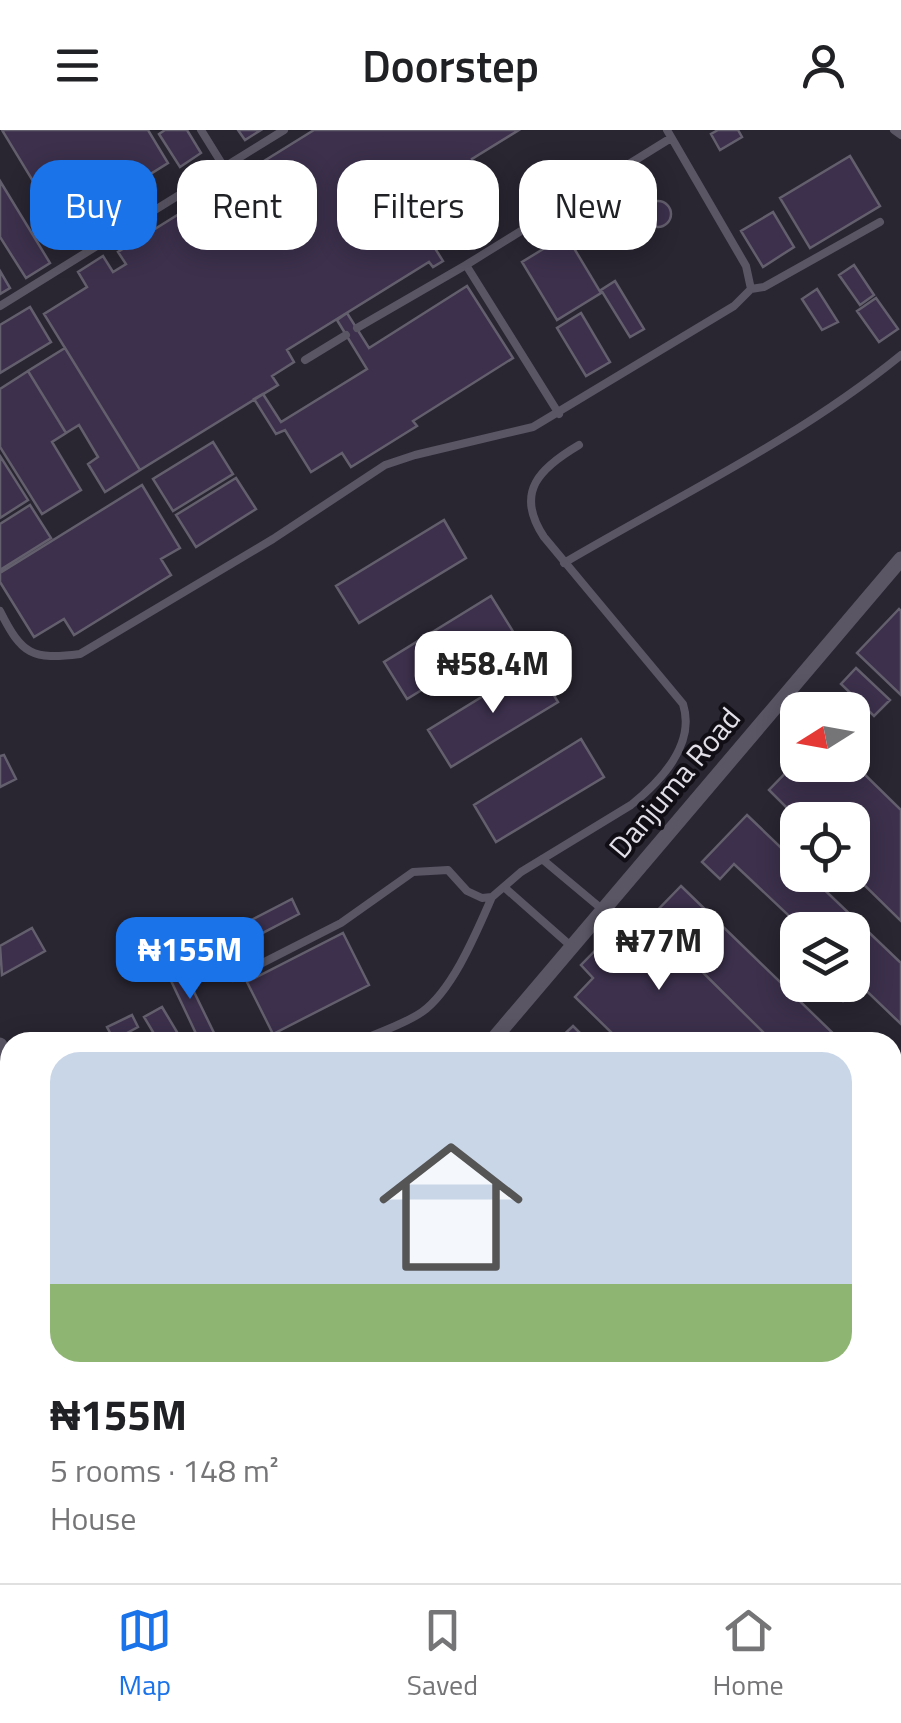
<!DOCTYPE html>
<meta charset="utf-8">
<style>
:root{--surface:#fff;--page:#f6f6f6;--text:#202124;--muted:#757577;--line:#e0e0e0;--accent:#1a73e8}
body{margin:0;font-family:"Titillium Web",sans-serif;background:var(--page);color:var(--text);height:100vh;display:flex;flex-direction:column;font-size:38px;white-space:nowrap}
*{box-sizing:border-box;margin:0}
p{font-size:32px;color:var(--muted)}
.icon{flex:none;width:55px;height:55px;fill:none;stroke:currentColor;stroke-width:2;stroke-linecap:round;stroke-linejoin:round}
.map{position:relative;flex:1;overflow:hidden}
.details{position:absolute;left:0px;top:902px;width:902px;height:552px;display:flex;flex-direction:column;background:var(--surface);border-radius:30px 30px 0 0;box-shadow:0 5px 25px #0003}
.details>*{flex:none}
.top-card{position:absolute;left:30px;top:30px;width:842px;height:90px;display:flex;gap:20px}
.needle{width:65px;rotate:259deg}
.fabs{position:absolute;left:780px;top:562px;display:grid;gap:20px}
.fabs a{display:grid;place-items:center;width:90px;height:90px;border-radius:20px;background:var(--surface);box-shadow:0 5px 25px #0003;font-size:50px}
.price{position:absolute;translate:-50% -85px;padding:0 22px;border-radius:20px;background:#fff;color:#222;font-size:32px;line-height:65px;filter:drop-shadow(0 2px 5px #0008)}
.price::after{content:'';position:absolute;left:50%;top:60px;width:30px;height:22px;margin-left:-15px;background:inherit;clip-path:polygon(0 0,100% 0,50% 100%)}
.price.selected{background:var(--accent);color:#fff}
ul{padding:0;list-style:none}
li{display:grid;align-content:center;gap:20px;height:530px;padding:0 50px}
li span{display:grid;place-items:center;height:310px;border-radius:30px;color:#555}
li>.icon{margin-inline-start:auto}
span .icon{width:180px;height:180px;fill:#fffc;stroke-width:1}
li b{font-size:42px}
.pill{padding:0 35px;border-radius:30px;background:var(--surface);box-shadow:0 5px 25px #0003;font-size:35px;line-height:90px}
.pill.selected{background:var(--accent);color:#fff}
header{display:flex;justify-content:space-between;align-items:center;height:130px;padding:0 50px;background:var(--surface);font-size:45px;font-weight:600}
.dock{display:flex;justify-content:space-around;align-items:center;height:140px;border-top:2px solid var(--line);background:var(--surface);font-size:28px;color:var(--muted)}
.dock a{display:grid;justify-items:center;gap:5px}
.dock .selected{color:var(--accent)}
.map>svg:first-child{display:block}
.building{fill:#3c304c;stroke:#645f6d;stroke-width:2.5}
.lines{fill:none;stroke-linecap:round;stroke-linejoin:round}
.service{stroke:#5b5664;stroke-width:8}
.minor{stroke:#5b5664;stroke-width:15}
.labels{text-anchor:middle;stroke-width:8;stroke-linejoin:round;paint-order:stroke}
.street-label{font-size:30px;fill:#e2dfe8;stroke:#110f15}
</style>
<header><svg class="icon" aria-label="menu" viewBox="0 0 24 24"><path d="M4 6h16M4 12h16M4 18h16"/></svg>Doorstep<svg class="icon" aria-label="person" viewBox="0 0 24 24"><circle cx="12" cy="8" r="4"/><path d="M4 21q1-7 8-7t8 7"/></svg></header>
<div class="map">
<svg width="901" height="1453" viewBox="0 0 901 1453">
<rect width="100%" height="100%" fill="#292531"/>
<path class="building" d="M 2,0 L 148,0 L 168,33 L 62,99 Z
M 165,0 L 187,0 L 201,23 L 180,37 L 159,4 Z
M 238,0 L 261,0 L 245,10 Z
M 314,0 L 519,0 L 472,29 L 484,49 L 417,90 L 443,131 L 433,137 L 429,132 L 287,220 L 294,232 L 272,246 L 278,255 L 140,340 L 44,184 L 87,157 L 78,142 L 103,126 L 113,142 L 126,134 L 118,122 Z
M 718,0 L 738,0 L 742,7 L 720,20 L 711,4 Z
M 850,26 L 880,76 L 810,118 L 780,68 Z
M 0,51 L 50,133 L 26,148 L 0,107 Z
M645 84a13 13 0 1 1 26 0a13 13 0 1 1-26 0Z
M 773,82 L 794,117 L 763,137 L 741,101 Z
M 566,105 L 601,163 L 557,190 L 522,132 Z
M 854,135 L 874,165 L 860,175 L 839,145 Z
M 0,141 L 10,158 L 0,164 Z
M 615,151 L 644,199 L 630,207 L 601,160 Z
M 467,156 L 513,228 L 413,291 L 417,296 L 351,337 L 342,323 L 311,342 L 285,300 L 276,304 L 254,269 L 263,264 L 281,292 L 367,239 L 337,190 L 347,183 L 369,218 Z
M 817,159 L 838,192 L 822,200 L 802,169 Z
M 876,168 L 898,199 L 879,212 L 857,181 Z
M 30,177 L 51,212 L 0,243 L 0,195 Z
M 581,183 L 610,232 L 586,246 L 557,198 Z
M 65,218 L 140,340 L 105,362 L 88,334 L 98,327 L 79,295 L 66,303 L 28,241 Z
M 28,241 L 66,303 L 52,312 L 81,360 L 42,384 L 0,317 L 0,259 Z
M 213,312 L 233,344 L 173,381 L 153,349 Z
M 0,326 L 28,370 L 0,388 Z
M 236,348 L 256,379 L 196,417 L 176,385 Z
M 142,355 L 180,418 L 161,429 L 171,445 L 74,505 L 64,489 L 34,507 L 0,452 L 0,443 Z
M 30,375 L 51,408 L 0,440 L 0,394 Z
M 444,390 L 466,428 L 359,493 L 336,456 Z
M 491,466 L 514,503 L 407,569 L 384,532 Z
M 899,479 L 901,481 L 901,565 L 857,523 Z
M 535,534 L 558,572 L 451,637 L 428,600 Z
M 856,538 L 890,570 L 874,586 L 841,554 Z
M 581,609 L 604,647 L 496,712 L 474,675 Z
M 4,625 L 16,649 L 0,657 L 0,626 Z
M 798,630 L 798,635 L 852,635 L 852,632 L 901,680 L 901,791 L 852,743 L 852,690 L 799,690 L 769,660 Z
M 747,685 L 798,734 L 798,745 L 809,745 L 901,833 L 901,894 L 852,847 L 852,800 L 804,800 L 734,734 L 720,749 L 702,732 Z
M 681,756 L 842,912 L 773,912 L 649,789 Z
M 292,769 L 299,784 L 209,831 L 201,816 Z
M 630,785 L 641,796 L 649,789 L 773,912 L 607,912 L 614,905 L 575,867 L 593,848 L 581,835 Z
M 32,798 L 45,821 L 2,845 L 0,816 Z
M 343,803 L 369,855 L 273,904 L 247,852 Z
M 179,831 L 215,905 L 200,912 L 165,838 Z
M 852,847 L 860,854 L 843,871 L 827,855 L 852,855 Z
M 162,877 L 183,912 L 159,912 L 144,887 Z
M 132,885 L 138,897 L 114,910 L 107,897 Z
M 573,896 L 589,912 L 556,912 Z
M 892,962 L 901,970 L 901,1011 L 892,1020 Z
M 892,1031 L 901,1039 L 901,1097 L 892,1106 Z
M 10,1155 L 10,1225 L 0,1204 L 0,1160 Z
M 0,1204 L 10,1225 L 10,1338 L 0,1342 Z
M 901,1230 L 901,1259 L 893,1251 L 900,1245 L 893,1238 Z
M 892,1328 L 901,1337 L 901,1389 L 892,1397 Z"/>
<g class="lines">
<path class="service" d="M 201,0 L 224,37
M 667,0 L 746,136 L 751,159
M 894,0 L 901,5
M 466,135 L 559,284
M 0,176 L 284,0
M 357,198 L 466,135 L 671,8
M 305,230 L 346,205
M 564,433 C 678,366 798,309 901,225
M 0,481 C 22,525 32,530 80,524 L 273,409 L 385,335 L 415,325 L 533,297 L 734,176 L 751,159 L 764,157 L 880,92
M 542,729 L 603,780
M 504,757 L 572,817
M 233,848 L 341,793 L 413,742 L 448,740 L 467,761 L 482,768 L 492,767 L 521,742 L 631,675 C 661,651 696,615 683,574 L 544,407 C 514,362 540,338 579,315
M 356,912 C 377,903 403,895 422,882 C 453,860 477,801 492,767
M 892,1271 L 901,1280
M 314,1445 L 326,1453
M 540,1445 L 545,1453
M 742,1445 L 749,1453
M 821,1445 L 829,1453
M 76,1446 L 84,1453"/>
<path class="minor" d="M 491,912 L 901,429
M 0,915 L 10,935
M 892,1152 L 901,1144
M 0,1438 L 10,1432
M 555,1453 L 565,1445"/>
</g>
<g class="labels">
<g class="street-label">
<text transform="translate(675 653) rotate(-50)" y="10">Danjuma Road</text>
</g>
</g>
</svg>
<div class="fabs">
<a><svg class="needle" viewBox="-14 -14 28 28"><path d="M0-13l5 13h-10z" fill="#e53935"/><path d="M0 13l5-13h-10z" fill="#757577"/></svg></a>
<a><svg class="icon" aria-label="locate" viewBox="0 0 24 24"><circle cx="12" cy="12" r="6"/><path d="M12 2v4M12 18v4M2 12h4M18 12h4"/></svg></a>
<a><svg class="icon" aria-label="layers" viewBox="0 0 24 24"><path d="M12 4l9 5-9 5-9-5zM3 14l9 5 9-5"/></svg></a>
</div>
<b class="price" style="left:493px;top:586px">₦58.4M</b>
<b class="price" style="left:659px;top:863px">₦77M</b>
<b class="price selected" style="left:190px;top:872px">₦155M</b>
<div class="top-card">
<a class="pill selected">Buy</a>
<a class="pill">Rent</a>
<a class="pill">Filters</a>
<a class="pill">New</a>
</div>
<section class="details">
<ul>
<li><span style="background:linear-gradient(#c9d6e8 75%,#8fb573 0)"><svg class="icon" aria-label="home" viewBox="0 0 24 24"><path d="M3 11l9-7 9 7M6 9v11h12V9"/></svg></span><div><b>₦155M</b><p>5 rooms · 148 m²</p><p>House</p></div></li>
</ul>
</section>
</div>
<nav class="dock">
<a class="selected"><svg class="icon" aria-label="map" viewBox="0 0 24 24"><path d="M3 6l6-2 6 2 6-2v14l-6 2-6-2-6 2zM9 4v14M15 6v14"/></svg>Map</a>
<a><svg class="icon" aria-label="saved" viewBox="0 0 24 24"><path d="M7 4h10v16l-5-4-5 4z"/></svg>Saved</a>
<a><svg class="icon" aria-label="home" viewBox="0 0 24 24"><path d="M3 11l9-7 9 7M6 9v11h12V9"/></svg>Home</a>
</nav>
